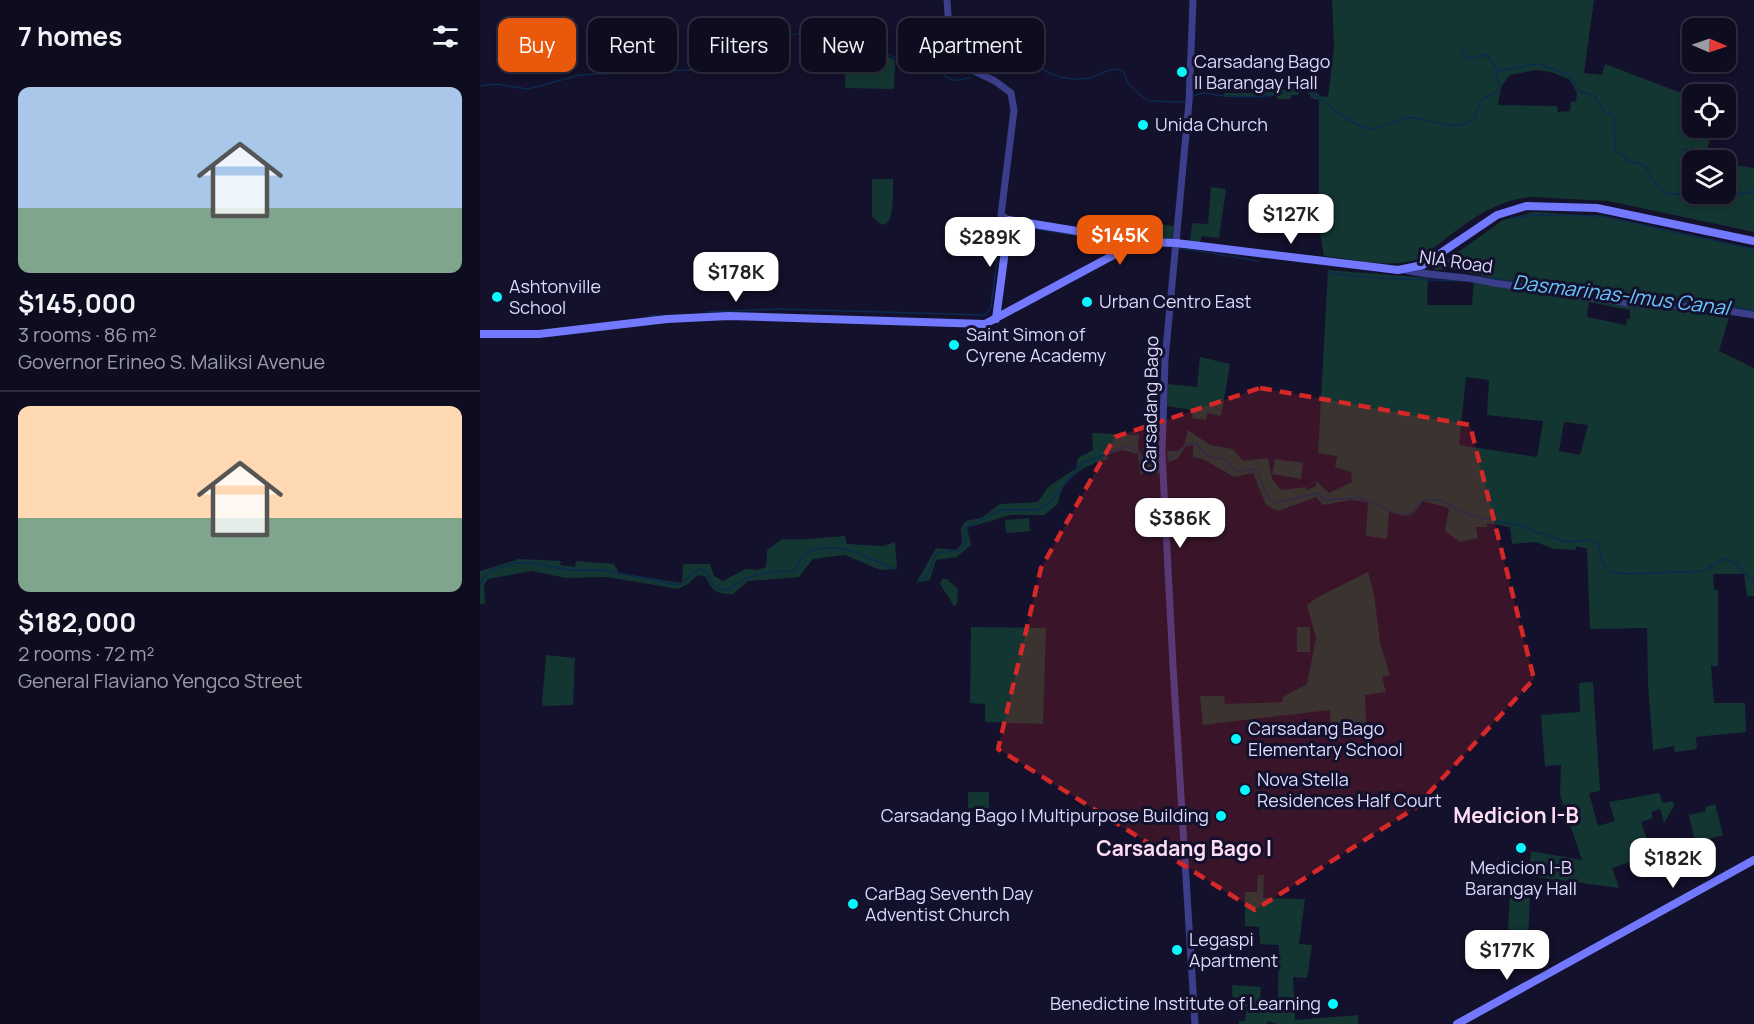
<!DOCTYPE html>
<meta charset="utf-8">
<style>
:root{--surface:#0e0d20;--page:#1c1b2d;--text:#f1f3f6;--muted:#9b9ca5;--line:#2e2d3e;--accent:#ea580c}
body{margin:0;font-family:Manrope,sans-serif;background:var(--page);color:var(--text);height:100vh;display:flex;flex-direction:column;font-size:22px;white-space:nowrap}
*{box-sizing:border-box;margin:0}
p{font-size:20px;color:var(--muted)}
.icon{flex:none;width:33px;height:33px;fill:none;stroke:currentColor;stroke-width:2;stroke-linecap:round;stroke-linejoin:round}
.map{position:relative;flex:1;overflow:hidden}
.details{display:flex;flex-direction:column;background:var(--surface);width:480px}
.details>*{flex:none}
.banner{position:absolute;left:18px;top:18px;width:570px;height:54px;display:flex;gap:12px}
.needle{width:39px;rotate:92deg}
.controls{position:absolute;left:1202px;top:18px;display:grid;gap:12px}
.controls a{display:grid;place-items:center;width:54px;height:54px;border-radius:12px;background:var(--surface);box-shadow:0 3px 9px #0003,0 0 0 2px var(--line);font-size:30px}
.price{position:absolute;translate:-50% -51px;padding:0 14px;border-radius:12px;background:#fff;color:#222;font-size:20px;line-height:39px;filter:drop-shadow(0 2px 3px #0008)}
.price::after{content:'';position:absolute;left:50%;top:36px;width:18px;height:14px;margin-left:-9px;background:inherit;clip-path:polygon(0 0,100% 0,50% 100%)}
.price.on{background:var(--accent);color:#fff}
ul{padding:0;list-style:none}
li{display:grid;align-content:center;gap:12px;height:318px;padding:0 18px}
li+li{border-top:2px solid var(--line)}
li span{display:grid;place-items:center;height:186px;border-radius:12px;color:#555}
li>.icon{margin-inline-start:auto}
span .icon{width:108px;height:108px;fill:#fffc;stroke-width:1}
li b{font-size:26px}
h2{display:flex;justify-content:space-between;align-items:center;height:72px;padding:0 18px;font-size:26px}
.chip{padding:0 21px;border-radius:12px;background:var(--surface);box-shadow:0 3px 9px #0003,0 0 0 2px var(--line);font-size:21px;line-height:54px}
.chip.on{background:var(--accent);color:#fff}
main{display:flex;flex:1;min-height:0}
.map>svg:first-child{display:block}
.green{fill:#133632;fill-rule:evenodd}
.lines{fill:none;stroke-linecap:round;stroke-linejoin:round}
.stream{stroke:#0c2a4f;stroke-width:1.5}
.tertiary{stroke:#3b3e8b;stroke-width:7}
.secondary{stroke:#7279ff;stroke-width:8}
.marked{fill:#d62828;fill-opacity:0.2;stroke:#d62828;stroke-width:4.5;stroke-dasharray:12 8;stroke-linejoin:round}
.poi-dot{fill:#07f9ff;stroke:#13112b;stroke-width:2}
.labels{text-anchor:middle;stroke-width:6;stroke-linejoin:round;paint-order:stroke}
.poi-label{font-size:18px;fill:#dcdbff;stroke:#13112b;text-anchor:start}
.street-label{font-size:18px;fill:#dcdbff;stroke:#13112b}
.water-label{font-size:20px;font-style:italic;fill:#69c5ff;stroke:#13112b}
.quarter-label{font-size:21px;font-weight:bold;fill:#ffddf5;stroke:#13112b}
</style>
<main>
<section class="details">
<h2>7 homes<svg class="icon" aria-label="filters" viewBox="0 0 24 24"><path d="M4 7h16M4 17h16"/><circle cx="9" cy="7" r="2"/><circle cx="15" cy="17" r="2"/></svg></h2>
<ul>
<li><span style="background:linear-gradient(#a9c7e8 65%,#7fa58c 0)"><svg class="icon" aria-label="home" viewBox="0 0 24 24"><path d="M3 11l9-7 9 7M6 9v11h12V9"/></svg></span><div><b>$145,000</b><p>3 rooms · 86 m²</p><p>Governor Erineo S. Maliksi Avenue</p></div></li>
<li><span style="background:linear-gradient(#ffd9b3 60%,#7fa58c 0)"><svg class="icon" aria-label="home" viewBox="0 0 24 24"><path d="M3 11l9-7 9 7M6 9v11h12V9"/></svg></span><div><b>$182,000</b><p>2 rooms · 72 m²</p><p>General Flaviano Yengco Street</p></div></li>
</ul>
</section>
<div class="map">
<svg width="1274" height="1024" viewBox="0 0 1274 1024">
<rect width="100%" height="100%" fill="#13112b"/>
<path class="green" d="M 852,0 L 1114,0 L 1104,73 L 1122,75 L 1125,64 L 1212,97 L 1212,128 L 1221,128 L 1219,136 L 1230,138 L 1226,153 L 1205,149 L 1201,169 L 1212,171 L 1212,194 L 1245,194 L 1245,164 L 1274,168 L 1274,232 L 1128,201 L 1053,197 C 1010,199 974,233 941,258 C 911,270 875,259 844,256 L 839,227 L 839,100 L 831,98 L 830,94 L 821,88 L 818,95 L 811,95 L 811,99 L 797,99 L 797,95 L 747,97 L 744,97 L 744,93 C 764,93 784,94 803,90 C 812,89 818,83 826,83 L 840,96 L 848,97 L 854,48 ZM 1056,70 L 1071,72 L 1089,79 L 1097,93 L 1096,101 L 1091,102 L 1090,111 L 1078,112 L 1077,106 L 1018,105 L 1021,87 L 1030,75 Z
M 366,52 L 401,53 L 415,60 L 414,89 L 365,88 Z
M 392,179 L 413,179 C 413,189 416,246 392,216 Z
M 731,187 L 746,189 L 739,238 L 722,236 L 720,243 L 710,242 L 712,223 L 728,224 Z
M 1054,212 L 1122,216 L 1274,249 L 1274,313 L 1101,293 L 1019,280 L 972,269 L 953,270 L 1023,220 Z
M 670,223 L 694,226 L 692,240 L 668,237 Z
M 848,270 L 948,278 L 947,305 L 992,305 L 994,279 L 1154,307 L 1250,314 L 1239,351 L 1274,368 L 1274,596 L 1267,596 L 1264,574 L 1233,574 L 1234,590 L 1238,590 L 1238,666 L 1231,666 L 1234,703 L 1265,703 L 1266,732 L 1216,737 L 1217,749 L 1195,752 L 1194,746 L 1173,750 L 1168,684 L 1167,628 L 1110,629 L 1107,549 L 1097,546 L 1095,550 L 1074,549 L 1056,542 L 1032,544 L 1030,527 L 1007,523 L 1007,527 L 996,527 L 998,538 L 980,542 L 965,531 L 969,508 L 943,501 L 928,516 L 909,512 L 907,539 L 886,536 L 888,502 L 871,500 L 843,505 L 836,497 L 798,511 L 786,505 L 773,473 L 754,477 L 723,459 L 713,457 L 713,445 L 706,446 L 697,459 L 688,462 L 687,451 L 696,451 L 704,446 L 708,430 L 730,445 L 753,449 L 763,461 L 788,458 L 792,479 L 801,490 L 826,487 L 827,490 L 836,486 L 836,481 L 849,493 L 872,482 L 871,472 L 855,467 L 857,456 L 838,453 ZM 1109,302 L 1150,310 L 1150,319 L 1147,319 L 1146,325 L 1107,317 ZM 986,377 L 1009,380 L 1007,415 L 1063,421 L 1057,457 L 979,445 ZM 1084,422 L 1108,425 L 1100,455 L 1079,451 Z
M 720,357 L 750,364 L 741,416 L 727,413 L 726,420 L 712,418 L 713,410 L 687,406 L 688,384 L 717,387 Z
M 612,433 L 659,435 L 658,449 L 665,460 L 680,460 L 681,473 L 660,474 L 658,454 L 642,450 L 627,455 L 628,459 C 606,464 580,479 578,504 L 564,515 L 530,515 L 487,528 L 491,545 L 477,557 L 456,560 L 450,580 L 436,583 L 456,548 L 475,550 L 482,544 L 481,528 L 486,521 L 501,518 L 520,504 L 558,502 L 568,487 L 596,468 L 598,458 L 613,450 Z
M 795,459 L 823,463 L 821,479 L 792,474 Z
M 549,518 L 550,531 L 526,533 L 525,520 Z
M 365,536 L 367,544 L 403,546 L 415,542 L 417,569 L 400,570 L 365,555 L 333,559 L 319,577 L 268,581 L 253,594 C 237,594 232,592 226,577 L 218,575 L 208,584 L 198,589 L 127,577 L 86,578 L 52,571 L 8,579 L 4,585 L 5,604 L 0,604 L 0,571 L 39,559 L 81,561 L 80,565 L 95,567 L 96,561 L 134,564 L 139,573 L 202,583 L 203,564 L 230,564 L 234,576 L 243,581 L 265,569 L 277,570 L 286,567 L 287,550 L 302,539 C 324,541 343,537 365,536 Z
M 888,572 L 894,594 L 900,643 L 910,675 L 902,677 L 906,692 L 885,695 L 886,724 L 860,723 L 860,740 L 851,739 L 850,710 L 723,725 L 720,696 L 744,696 L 745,704 L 803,702 L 803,697 L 827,684 L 836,638 L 827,605 L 838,597 Z
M 462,579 L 467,579 L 478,589 L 477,604 L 474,606 L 460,584 Z
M 491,627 L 566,628 L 563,724 L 505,722 L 505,704 L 490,703 Z
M 817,627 L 830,627 L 830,652 L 817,652 Z
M 66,655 L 95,658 L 93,705 L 64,706 L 62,704 Z
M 1113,682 L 1120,791 L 1109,793 L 1118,826 L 1135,821 L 1129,802 L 1179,793 L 1183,803 L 1193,801 L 1194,806 L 1184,823 L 1180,809 L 1171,812 L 1173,818 L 1161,822 L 1177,867 L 1168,871 L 1162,858 L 1132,868 L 1139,888 L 1049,876 L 1051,851 L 1102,860 L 1080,795 L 1081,765 L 1065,766 L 1061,715 L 1100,712 L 1099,683 Z
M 488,792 L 509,792 L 509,808 L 488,808 Z
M 1235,804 L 1243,835 L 1215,843 L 1209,815 L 1226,811 L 1225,807 Z
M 778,875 L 784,875 L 783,898 L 825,899 L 819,944 L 832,945 L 827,978 L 813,977 L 815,1020 L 878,1015 L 878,1024 L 797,1024 L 787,1021 L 787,1024 L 759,1024 L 759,1021 L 765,1021 L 767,1007 L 753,1006 L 752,985 L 781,987 L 780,998 L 798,1000 L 799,945 L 780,944 L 779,927 L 765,926 L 765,892 L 777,892 Z
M 1030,891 L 1050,895 L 1048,941 L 1027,951 Z"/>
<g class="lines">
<path class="stream" d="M 980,51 L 989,59 L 1007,55 L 1018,70
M 276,54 C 288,39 318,31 336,33 L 345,51 L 397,49 L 416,58
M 422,64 C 431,68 441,66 451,68 C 469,72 464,87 491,77
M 506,74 L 522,56 C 544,48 559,73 580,77 C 590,79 602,80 613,77 C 625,73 629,66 643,71 L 649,85 L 668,101 L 705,102
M 0,86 L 16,84 L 48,89 L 100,75 L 209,70 L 242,73 L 265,67
M 712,97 C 725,90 730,95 744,96 C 767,97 802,99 821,85 C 830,88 832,94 840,99 C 852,107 864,119 878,125 C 901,137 913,115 935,118 C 952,120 980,133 994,119 L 1001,100 L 1018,91 L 1019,85 L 1016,77 L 1018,71 L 1058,64 L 1089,75 L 1099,91 L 1115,96 L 1123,111 L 1134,115 L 1135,149 L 1149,161 L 1164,165 L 1173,180 L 1187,194 L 1244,194
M 1245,193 L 1274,192
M 1031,218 L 1058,215 L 1122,216 L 1274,249
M 536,226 L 639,242
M 699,248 L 730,253
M 733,253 L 746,256
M 750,256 L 778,261
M 848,273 L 895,278 L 981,281
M 1010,278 L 1143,298 L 1245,305 L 1274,311
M 227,312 L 298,309 L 505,315 L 511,307 L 521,227
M 168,316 L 177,315
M 687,461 L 708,443 L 717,444 L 726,455 L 746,460 L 755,471 L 776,469 L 787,495 L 795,503 L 838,493 L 844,500 L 880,498 L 922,515 L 933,513 L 943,500 L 961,500 L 988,515 L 1037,525 L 1086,542 L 1113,540 L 1119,546 L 1123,565 L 1131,572 L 1147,574 L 1224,571 L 1243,559 L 1256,563 L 1274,584
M 438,582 L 447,576 L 456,553 L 480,550 L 485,543 L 484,529 L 520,510 L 557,510 L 569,503 L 602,463 L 647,446 L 658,452 L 666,464 L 679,463
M 0,587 L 3,577 L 13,570 L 33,563 L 52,563 L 91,570 L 122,570 L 199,585 L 218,569 L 225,570 L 235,588 L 248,590 C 266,574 290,570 314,571 L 324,554 C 357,538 384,556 414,569"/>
<path class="tertiary" d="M 467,0 L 471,60 L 515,81 L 531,93 L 534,110 L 521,215 L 529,220
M 713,0 L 709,102 L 685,360 L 682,452 L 693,666 L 715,1024
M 925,270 C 955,277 984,275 1014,283 L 1148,303 L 1228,308 L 1274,315"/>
<path class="secondary" d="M 516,319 L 529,220 L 665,242 L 696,243 L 918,270 L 943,265 L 1017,215 L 1046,206 L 1117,208 L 1274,241
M 0,334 L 59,334 L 187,319 L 249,316 L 505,324 L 643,250 L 664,242
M 977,1024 L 1274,860"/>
</g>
<path class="marked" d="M 780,388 L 990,425 L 1054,679 L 935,808 L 775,910 L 518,749 L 561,568 L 635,437 Z"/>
<g class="poi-dot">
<circle cx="702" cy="72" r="6"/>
<circle cx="663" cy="125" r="6"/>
<circle cx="17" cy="297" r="6"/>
<circle cx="607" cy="302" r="6"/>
<circle cx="474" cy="345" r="6"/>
<circle cx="756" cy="739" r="6"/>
<circle cx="765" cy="790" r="6"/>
<circle cx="741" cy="816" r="6"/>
<circle cx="1041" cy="848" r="6"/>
<circle cx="373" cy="904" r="6"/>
<circle cx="697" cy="950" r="6"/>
<circle cx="853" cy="1004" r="6"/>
</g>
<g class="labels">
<g class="poi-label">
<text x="714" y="68">Carsadang Bago<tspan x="714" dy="21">II Barangay Hall</tspan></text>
<text x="675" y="131">Unida Church</text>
<text x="29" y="293">Ashtonville<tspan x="29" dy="21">School</tspan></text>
<text x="619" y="308">Urban Centro East</text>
<text x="486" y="341">Saint Simon of<tspan x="486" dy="21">Cyrene Academy</tspan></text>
<text x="768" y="735">Carsadang Bago<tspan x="768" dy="21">Elementary School</tspan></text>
<text x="777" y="786">Nova Stella<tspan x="777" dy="21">Residences Half Court</tspan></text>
<text x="729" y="822" text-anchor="end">Carsadang Bago I Multipurpose Building</text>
<text x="1041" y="874" text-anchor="middle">Medicion I-B<tspan x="1041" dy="21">Barangay Hall</tspan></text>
<text x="385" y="900">CarBag Seventh Day<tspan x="385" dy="21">Adventist Church</tspan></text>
<text x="709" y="946">Legaspi<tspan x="709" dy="21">Apartment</tspan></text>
<text x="841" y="1010" text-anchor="end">Benedictine Institute of Learning</text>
</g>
<g class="street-label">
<text transform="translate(976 262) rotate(8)" y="6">NIA Road</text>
<text transform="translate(671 404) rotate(-89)" y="6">Carsadang Bago</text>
</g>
<g class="water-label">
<text transform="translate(1141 295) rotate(7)" y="7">Dasmarinas-Imus Canal</text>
</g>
<g class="quarter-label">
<text x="1036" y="823">Medicion I-B</text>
<text x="704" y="856">Carsadang Bago I</text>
</g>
</g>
</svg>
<div class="controls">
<a><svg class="needle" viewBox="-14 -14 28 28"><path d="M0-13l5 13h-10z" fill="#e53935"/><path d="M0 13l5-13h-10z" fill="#9b9ca5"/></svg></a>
<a><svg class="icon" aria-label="locate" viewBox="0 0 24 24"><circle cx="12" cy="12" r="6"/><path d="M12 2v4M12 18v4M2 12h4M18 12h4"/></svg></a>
<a><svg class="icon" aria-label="layers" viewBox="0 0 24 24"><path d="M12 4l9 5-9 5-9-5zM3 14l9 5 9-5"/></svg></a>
</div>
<b class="price" style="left:811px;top:245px">$127K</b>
<b class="price on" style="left:640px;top:266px">$145K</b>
<b class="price" style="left:510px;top:268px">$289K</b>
<b class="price" style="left:256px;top:303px">$178K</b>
<b class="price" style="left:700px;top:549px">$386K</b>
<b class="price" style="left:1193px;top:889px">$182K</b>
<b class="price" style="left:1027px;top:981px">$177K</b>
<div class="banner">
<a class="chip on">Buy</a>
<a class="chip">Rent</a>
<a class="chip">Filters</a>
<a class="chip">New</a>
<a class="chip">Apartment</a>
</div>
</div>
</main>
